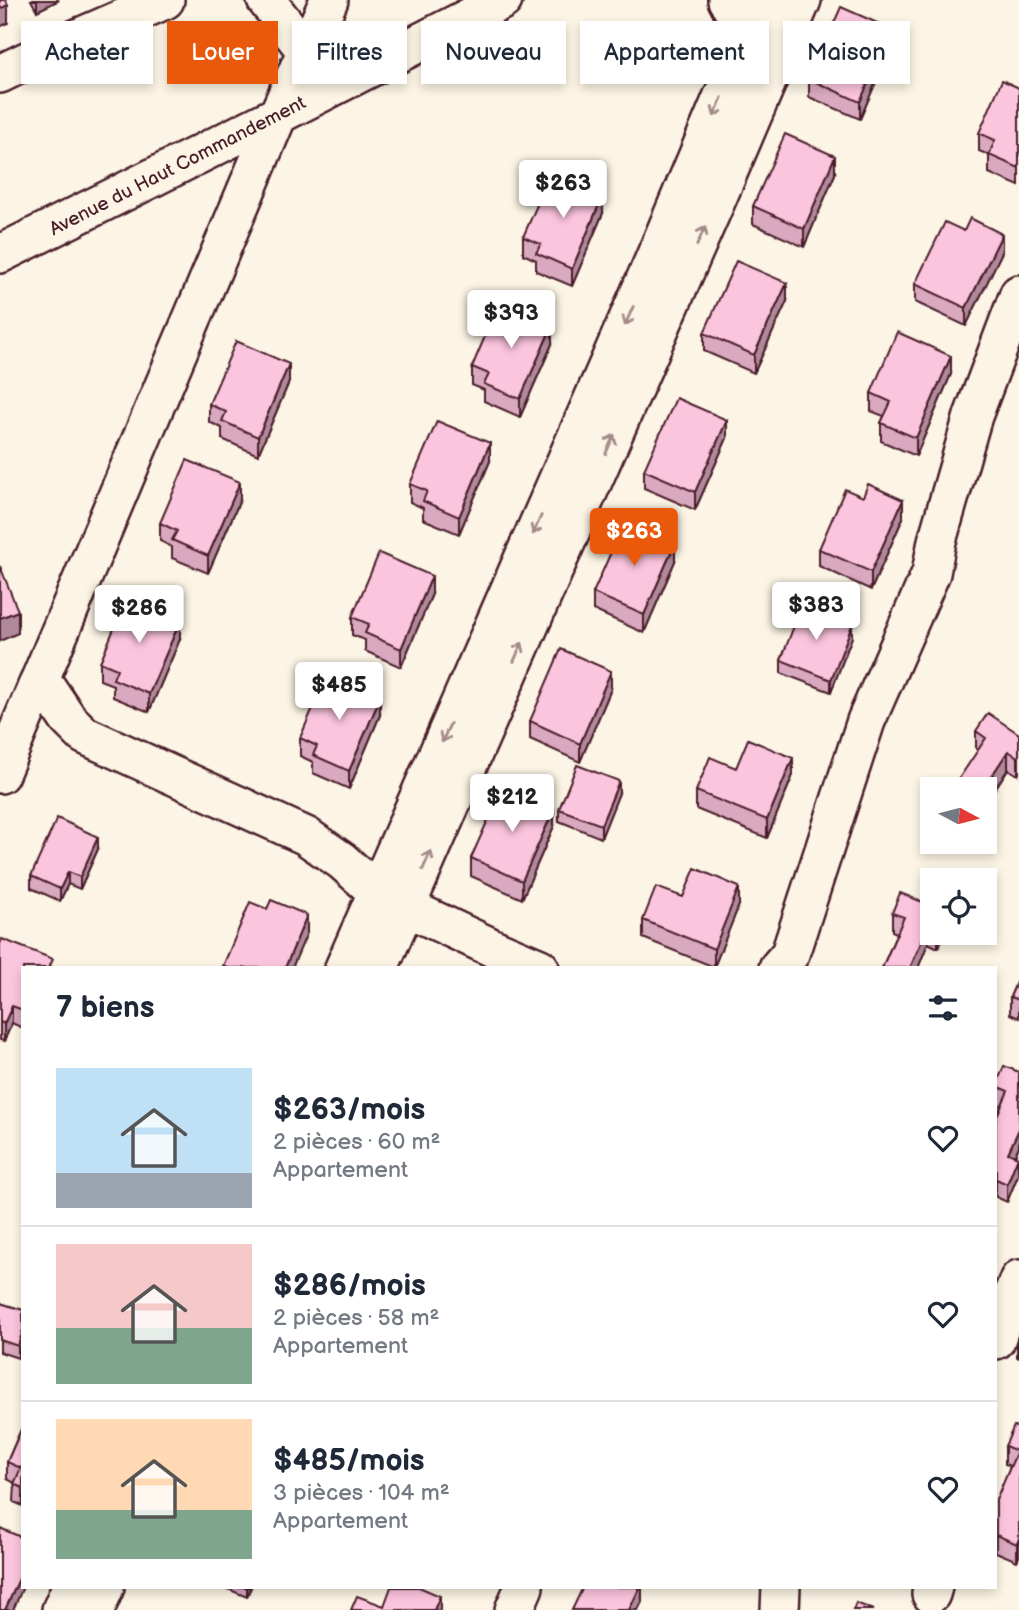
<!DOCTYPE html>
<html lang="fr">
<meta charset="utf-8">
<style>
:root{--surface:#fff;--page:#f6f6f7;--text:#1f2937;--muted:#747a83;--line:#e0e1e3;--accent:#ea580c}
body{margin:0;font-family:"Balsamiq Sans",sans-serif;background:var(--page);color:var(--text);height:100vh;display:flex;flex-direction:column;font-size:26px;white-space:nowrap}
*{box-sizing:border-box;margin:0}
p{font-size:23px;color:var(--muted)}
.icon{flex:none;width:38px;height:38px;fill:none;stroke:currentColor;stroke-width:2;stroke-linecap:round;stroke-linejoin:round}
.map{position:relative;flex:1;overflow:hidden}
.drawer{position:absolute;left:21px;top:966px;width:976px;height:623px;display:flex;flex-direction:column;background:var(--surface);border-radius:0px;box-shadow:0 4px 10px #0003}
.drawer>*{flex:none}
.guide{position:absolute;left:21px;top:21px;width:978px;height:63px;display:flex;gap:14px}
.needle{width:46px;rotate:97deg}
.controls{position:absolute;left:920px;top:777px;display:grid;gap:14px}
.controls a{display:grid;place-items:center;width:77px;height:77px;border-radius:0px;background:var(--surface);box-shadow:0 4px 10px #0003;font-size:35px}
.price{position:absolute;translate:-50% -60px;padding:0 16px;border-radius:7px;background:#fff;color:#222;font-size:23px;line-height:46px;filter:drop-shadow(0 2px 4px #0008)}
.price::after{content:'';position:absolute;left:50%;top:42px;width:21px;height:16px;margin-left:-10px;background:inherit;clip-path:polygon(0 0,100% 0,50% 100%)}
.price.current{background:var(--accent);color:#fff}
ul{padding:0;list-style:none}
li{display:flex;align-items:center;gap:21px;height:175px;padding:0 35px}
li+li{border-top:2px solid var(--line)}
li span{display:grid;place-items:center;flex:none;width:196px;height:140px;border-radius:0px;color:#555}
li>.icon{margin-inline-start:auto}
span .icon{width:84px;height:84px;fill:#fffc;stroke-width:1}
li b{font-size:30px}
h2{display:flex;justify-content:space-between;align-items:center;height:84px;padding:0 35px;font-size:30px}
.chip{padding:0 24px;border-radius:0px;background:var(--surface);box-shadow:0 4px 10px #0003;font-size:24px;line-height:63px}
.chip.current{background:var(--accent);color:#fff}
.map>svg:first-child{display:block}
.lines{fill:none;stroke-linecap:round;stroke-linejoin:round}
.minor-casing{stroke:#4a1f2b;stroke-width:42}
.minor{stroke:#fcf5e5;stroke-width:37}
.wall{fill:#d9a9bf;stroke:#4a1f2b;stroke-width:2}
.shaded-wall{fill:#b08a9b;stroke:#4a1f2b;stroke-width:2}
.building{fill:#fcc5de;stroke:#4a1f2b;stroke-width:2}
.oneway{stroke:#a38a88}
.labels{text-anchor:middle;stroke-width:7;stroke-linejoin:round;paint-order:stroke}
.street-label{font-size:19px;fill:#4a1f2b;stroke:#fcf5e5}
</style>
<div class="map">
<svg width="1019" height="1610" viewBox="0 0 1019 1610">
<rect width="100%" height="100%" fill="#fcf5e5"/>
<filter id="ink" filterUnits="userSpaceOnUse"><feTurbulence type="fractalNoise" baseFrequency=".0143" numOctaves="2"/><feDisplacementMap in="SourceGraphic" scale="14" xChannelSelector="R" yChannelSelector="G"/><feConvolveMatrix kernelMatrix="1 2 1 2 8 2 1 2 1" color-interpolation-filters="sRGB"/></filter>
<g filter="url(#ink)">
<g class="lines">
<defs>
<path id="minor" d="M 266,0 L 307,52
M 727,0 L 735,13 L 741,53
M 0,74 L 43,53 L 165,0
M 0,254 L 278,115 L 503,0
M 41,679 L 68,719 L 84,735 L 306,836 L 342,861 L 377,892 L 406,907 L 493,948 L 540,968
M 0,774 L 278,115 L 329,0
M 344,968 L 653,262 L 741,53 L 765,0
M 379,968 L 717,199 L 802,0
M 778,968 L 790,954 L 866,721 L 931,573 L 937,541 L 973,416 L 1019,294
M 996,1340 L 1007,1307 L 1019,1279
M 931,1594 L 933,1587
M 61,1610 L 71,1587
M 95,1610 L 105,1587
M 514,1610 L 524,1587
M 780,1610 L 781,1587"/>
</defs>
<use href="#minor" class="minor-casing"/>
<use href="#minor" class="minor"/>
</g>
<path class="wall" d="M 31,0 L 59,0 L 37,11 Z
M 891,47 L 860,119 L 809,97 L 809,79 Z
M 1019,88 L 1019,186 L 989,173 L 989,155 L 979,151 L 979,133 Z
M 835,174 L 804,247 L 753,224 L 753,206 Z
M 603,213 L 572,286 L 536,271 L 536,260 L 523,254 L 523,237 Z
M 964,231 L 1002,252 L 966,326 L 915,302 L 915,284 Z
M 787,301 L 754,373 L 704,351 L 704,333 Z
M 552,344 L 520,417 L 484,401 L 484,390 L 472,385 L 472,367 Z
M 951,374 L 916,456 L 881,441 L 881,423 L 884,416 L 871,411 L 871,393 Z
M 289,382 L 258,455 L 222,439 L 222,428 L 209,422 L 209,404 Z
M 727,438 L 695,510 L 644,488 L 644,470 Z
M 490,461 L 459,534 L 423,519 L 423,508 L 410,502 L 410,484 Z
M 863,497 L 903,518 L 871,590 L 819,566 L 819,549 Z
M 240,500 L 208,573 L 172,558 L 172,547 L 160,541 L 160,523 Z
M 675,561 L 644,633 L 593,610 L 593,593 Z
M 432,594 L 401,667 L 365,651 L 365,640 L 352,635 L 352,617 Z
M 852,637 L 831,692 L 781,673 L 781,660 Z
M 180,639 L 149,712 L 113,697 L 113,685 L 100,680 L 100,662 Z
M 611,689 L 580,762 L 530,739 L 530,721 Z
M 380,715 L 349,789 L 313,773 L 313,762 L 300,756 L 300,738 Z
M 976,731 L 1019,734 L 1019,773 L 1018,775 L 1008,769 L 985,804 L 985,789 L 978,750 L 976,749 Z
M 736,768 L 793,775 L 767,838 L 696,809 L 696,791 Z
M 933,792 L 933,823 L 927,819 L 927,801 Z
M 619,793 L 601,838 L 559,821 L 559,809 Z
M 554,826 L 522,899 L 471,876 L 471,858 Z
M 960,842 L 973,842 L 969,848 Z
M 98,849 L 80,889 L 68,884 L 60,901 L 31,888 L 31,876 Z
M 683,897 L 739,905 L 714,967 L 643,938 L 643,920 Z
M 933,906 L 933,933 L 945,933 L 938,948 L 928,943 L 918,968 L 882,968 L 897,933 L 892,931 L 892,913 Z
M 0,944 L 53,968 L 23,968 L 23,1028 L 12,1023 L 4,1041 L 0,1040 Z
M 1019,976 L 1019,1018 L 1010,1014 L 1010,997 Z
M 1019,1072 L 1019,1146 L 1015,1156 L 1018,1175 L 1007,1202 L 996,1197 L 996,1118 L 1001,1106 L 996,1104 L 996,1086 Z
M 0,1303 L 23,1310 L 23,1342 L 18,1358 L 0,1352 Z
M 1019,1334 L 1019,1358 L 1017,1357 L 1017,1339 Z
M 23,1425 L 23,1506 L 14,1502 L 15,1483 L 7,1479 L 7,1462 Z
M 1019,1428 L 1019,1556 L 1017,1561 L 996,1552 L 996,1500 L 1010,1466 L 1005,1464 L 1005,1446 Z
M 223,1587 L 251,1587 L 247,1597 Z"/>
<path class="shaded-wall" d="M 37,0 L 59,0 L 37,11 Z
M 8,5 L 8,23 L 0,27 L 0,9 Z
M 891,29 L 891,47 L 860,119 L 860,102 Z
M 835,156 L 835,174 L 804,247 L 804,229 Z
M 603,195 L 603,213 L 572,286 L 572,269 Z
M 1002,234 L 1002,252 L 966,326 L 966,308 Z
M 787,283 L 787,301 L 754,373 L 754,355 Z
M 552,326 L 552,344 L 520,417 L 520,399 Z
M 951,356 L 951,374 L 916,456 L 916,438 Z
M 289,364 L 289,382 L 258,455 L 258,437 Z
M 727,420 L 727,438 L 695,510 L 695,492 Z
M 490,443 L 490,461 L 459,534 L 459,517 Z
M 240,482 L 240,500 L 208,573 L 208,556 Z
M 903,500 L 903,518 L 871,590 L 871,572 Z
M 675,543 L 675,561 L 644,633 L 644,615 Z
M 432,576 L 432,594 L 401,667 L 401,649 Z
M 18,611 L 18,633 L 0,641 L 0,618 Z
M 180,621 L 180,639 L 149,712 L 149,694 Z
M 852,625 L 852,637 L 831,692 L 831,680 Z
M 611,671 L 611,689 L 580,762 L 580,744 Z
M 380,698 L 380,715 L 349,789 L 349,771 Z
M 1008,751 L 1008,769 L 985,804 L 985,789 L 983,789 Z
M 1019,756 L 1019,773 L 1018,775 L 1018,757 Z
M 793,758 L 793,775 L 767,838 L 767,820 Z
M 619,781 L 619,793 L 601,838 L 601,825 Z
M 554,809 L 554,826 L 522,899 L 522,881 Z
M 98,837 L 98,849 L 80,889 L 80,877 Z
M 68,872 L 68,884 L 60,901 L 60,889 Z
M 739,887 L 739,905 L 714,967 L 714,949 Z
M 307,915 L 307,933 L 292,968 L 285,968 Z
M 928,926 L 928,943 L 918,968 L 910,968 Z
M 938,933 L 945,933 L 938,948 Z
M 12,1006 L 12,1023 L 4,1041 L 4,1024 Z
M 1019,1129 L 1019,1146 L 1008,1171 L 1008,1153 Z
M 1018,1157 L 1018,1175 L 1007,1202 L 1007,1184 Z
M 23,1330 L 23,1342 L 18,1358 L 18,1346 Z
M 1019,1538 L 1019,1556 L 1017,1561 L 1017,1544 Z
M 23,1570 L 23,1587 L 13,1610 L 5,1610 Z
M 247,1587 L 251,1587 L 247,1597 Z
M 640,1587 L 642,1587 L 642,1602 L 638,1610 L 629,1610 Z
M 440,1596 L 440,1610 L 434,1610 Z"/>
<path class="building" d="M 0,0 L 6,0 L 8,5 L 0,9 Z
M 841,7 L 891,29 L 860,102 L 809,79 Z
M 1002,80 L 1019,88 L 1019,168 L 989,155 L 995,140 L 979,133 Z
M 785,134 L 835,156 L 804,229 L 753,206 Z
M 551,173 L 603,195 L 572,269 L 536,253 L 541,244 L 523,237 Z
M 970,218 L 1002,234 L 966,308 L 915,284 L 945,222 L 964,231 Z
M 736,261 L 787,283 L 754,355 L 704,333 Z
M 499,303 L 552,326 L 520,399 L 484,384 L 489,374 L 472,367 Z
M 897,332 L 951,356 L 916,438 L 881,423 L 891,402 L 871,393 Z
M 236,341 L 289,364 L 258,437 L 222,421 L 226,412 L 209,404 Z
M 676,398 L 727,420 L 695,492 L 644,470 Z
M 437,421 L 490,443 L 459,517 L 423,501 L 427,491 L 410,484 Z
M 187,460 L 240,482 L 208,556 L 172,540 L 177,531 L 160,523 Z
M 868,484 L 903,500 L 871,572 L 819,549 L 845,489 L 863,497 Z
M 625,520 L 675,543 L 644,615 L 593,593 Z
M 379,553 L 432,576 L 401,649 L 365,633 L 369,624 L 352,617 Z
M 0,566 L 18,611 L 0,618 Z
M 127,598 L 180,621 L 149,694 L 113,679 L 117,669 L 100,662 Z
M 802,605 L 852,625 L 831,680 L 781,660 Z
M 561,649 L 611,671 L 580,744 L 530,721 Z
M 327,675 L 380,698 L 349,771 L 313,755 L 317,746 L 300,738 Z
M 988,713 L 1019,734 L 1019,756 L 1018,757 L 1008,751 L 983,789 L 952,789 L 986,738 L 976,731 Z
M 748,739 L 793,758 L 767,820 L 696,791 L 710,757 L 736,768 Z
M 577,765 L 619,781 L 601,825 L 559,809 Z
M 940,782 L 951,789 L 935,789 Z
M 503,786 L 554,809 L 522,881 L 471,858 Z
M 933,792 L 933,805 L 927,801 Z
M 57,818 L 98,837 L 80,877 L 68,872 L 60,889 L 31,876 Z
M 695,868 L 739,887 L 714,949 L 643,920 L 656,887 L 683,897 Z
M 900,893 L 933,906 L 933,928 L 928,926 L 910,968 L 882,968 L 904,917 L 892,913 Z
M 271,900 L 307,915 L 285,968 L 228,968 L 223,966 L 250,902 L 267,909 Z
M 2,939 L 53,959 L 49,968 L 23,968 L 23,1010 L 12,1006 L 4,1024 L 0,1022 L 0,944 Z
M 1019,976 L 1019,1000 L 1010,997 Z
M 1004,1066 L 1019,1072 L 1019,1129 L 1008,1153 L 1018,1157 L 1007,1184 L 996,1179 L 996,1118 L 1008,1091 L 996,1086 Z
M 0,1303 L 23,1310 L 23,1330 L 18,1346 L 0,1340 Z
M 23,1425 L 23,1488 L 14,1484 L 21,1468 L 7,1462 Z
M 1014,1426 L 1019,1428 L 1019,1538 L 1017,1544 L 996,1535 L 996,1500 L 1017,1451 L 1005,1446 Z
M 0,1528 L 23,1538 L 23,1570 L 5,1610 L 0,1610 Z
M 391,1587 L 419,1587 L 440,1596 L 434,1610 L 351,1610 L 357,1596 L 384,1606 Z
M 583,1587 L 640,1587 L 629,1610 L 572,1610 Z
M 856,1603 L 874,1610 L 853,1610 Z"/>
<defs><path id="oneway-shaft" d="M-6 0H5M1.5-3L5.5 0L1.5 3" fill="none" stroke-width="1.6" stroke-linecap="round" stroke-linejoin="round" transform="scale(1.75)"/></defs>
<g class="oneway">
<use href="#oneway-shaft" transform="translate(718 107) rotate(113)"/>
<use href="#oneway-shaft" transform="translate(701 236) rotate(-66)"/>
<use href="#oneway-shaft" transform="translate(629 316) rotate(114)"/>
<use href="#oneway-shaft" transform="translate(610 444) rotate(-66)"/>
<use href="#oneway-shaft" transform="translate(537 525) rotate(114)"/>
<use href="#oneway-shaft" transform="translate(518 652) rotate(-66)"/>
<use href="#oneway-shaft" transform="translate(446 733) rotate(114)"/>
<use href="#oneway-shaft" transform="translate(427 860) rotate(-66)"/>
</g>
</g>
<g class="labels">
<g class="street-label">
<text transform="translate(177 165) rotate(-27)" y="7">Avenue du Haut Commandement</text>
</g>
</g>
</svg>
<div class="controls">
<a><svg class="needle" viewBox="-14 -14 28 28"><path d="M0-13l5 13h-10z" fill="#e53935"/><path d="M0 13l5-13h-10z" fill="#747a83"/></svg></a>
<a><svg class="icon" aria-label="locate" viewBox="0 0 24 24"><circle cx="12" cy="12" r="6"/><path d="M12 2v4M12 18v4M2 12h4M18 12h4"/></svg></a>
</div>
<b class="price" style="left:563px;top:220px">$263</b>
<b class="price" style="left:511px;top:350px">$393</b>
<b class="price current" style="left:634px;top:568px">$263</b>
<b class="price" style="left:816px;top:642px">$383</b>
<b class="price" style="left:139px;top:645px">$286</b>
<b class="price" style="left:339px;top:722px">$485</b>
<b class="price" style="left:512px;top:834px">$212</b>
<div class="guide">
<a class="chip">Acheter</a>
<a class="chip current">Louer</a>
<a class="chip">Filtres</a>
<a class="chip">Nouveau</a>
<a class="chip">Appartement</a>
<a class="chip">Maison</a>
</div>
<section class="drawer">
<h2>7 biens<svg class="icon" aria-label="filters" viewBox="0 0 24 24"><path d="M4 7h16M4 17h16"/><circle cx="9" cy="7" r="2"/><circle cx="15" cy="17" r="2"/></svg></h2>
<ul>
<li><span style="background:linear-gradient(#bfe0f5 75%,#9aa5b1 0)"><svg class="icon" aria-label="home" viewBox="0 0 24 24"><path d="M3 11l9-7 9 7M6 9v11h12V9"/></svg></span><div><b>$263/mois</b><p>2 pièces · 60 m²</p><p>Appartement</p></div><svg class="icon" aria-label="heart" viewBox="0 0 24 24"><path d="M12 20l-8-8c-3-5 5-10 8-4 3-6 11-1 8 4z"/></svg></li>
<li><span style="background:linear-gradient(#f6c9c9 60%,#7fa58c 0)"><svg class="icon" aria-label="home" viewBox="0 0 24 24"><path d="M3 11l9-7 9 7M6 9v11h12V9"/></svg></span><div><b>$286/mois</b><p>2 pièces · 58 m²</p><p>Appartement</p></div><svg class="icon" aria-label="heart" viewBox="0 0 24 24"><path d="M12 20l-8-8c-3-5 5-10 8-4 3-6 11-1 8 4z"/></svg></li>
<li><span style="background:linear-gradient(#ffd9b3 65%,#7fa58c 0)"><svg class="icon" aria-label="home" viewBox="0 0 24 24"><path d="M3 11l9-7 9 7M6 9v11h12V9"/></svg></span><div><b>$485/mois</b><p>3 pièces · 104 m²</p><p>Appartement</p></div><svg class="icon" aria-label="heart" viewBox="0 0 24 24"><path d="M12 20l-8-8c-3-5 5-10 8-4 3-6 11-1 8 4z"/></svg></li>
</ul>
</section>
</div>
